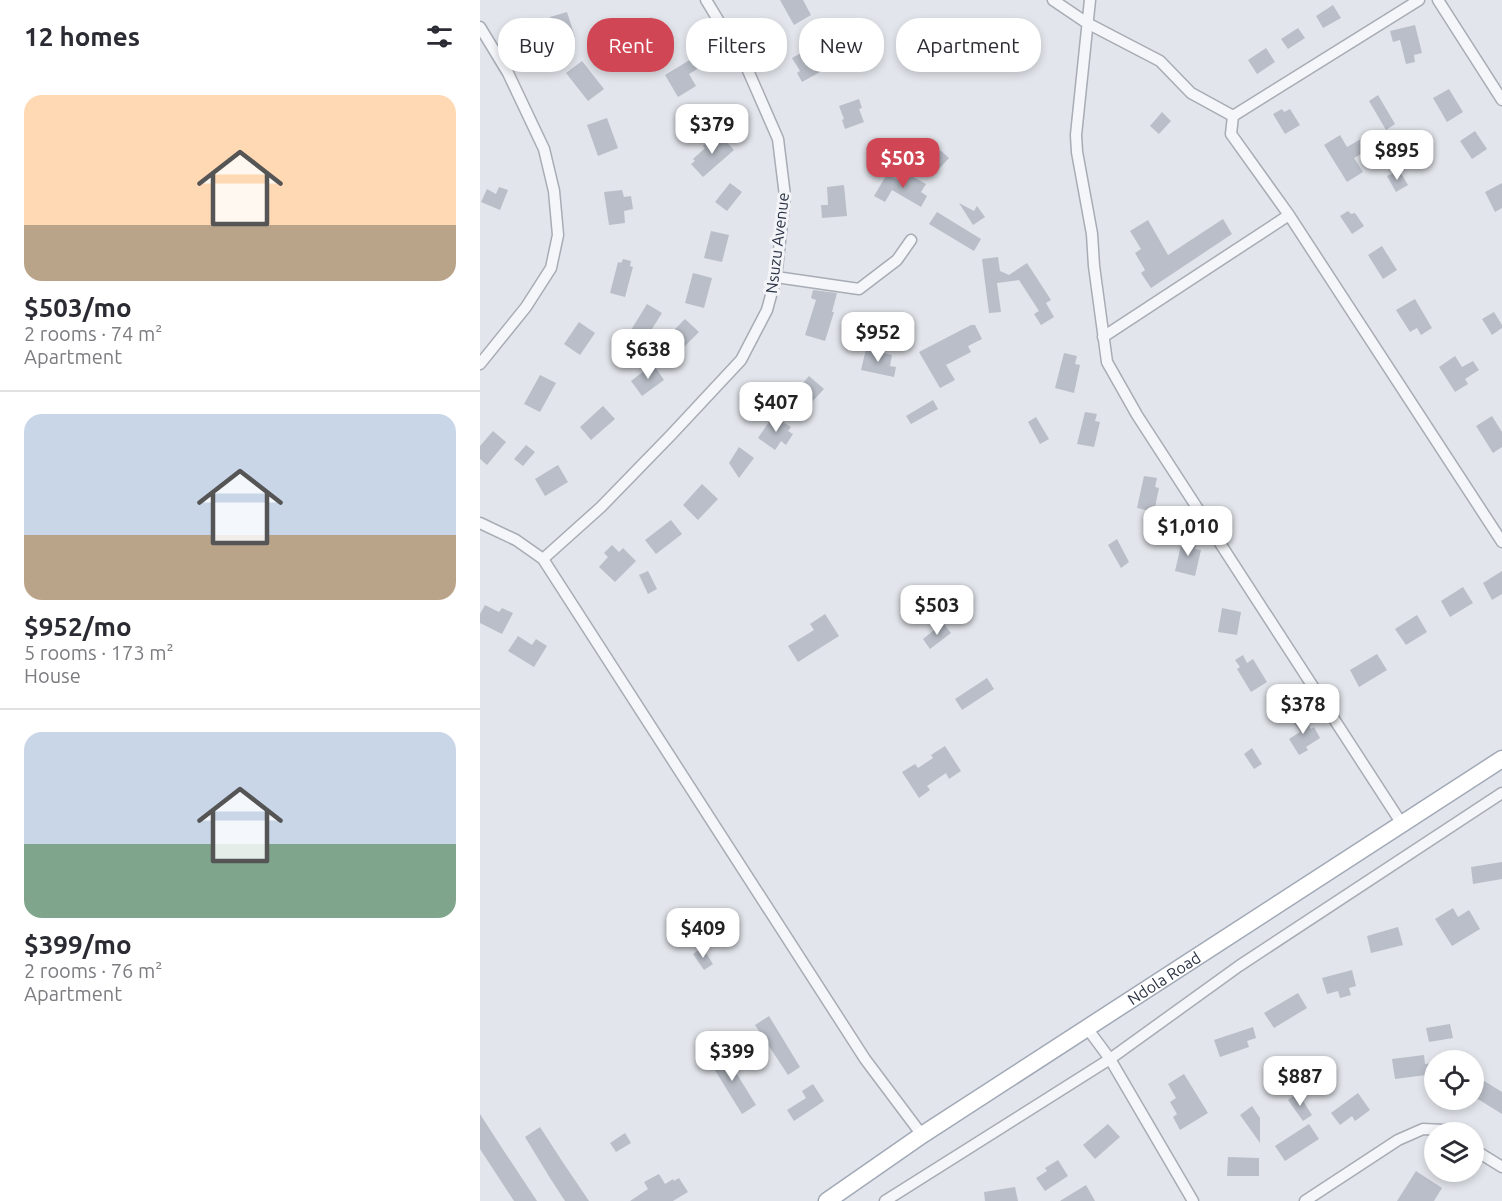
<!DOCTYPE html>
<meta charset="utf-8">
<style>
:root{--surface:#fff;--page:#f7f7f7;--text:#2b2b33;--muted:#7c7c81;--line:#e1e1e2;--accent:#d14654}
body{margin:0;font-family:Ubuntu,sans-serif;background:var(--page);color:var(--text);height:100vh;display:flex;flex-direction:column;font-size:22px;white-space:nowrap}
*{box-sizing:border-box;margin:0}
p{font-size:20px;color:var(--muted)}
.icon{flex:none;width:33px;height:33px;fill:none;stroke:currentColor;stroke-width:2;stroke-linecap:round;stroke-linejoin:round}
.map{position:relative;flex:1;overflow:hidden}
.details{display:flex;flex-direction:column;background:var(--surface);width:480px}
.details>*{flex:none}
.guide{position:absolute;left:18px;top:18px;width:570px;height:54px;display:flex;gap:12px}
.buttons{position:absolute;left:944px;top:1050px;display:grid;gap:12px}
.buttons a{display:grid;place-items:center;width:60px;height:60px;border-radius:50%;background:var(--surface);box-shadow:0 3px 9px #0003;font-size:30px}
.price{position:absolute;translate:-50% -51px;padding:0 14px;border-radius:12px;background:#fff;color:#222;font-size:20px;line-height:39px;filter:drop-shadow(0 2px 3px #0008)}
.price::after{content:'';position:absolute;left:50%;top:36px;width:18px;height:14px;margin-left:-9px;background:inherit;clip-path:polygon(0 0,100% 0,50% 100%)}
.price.active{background:var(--accent);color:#fff}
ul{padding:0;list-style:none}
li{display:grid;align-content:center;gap:12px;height:318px;padding:0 24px}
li+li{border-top:2px solid var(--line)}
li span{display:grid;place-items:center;height:186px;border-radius:18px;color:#555}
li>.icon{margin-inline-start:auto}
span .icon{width:108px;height:108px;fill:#fffc;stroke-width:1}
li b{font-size:26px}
h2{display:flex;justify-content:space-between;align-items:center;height:72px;padding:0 24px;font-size:26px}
.tag{padding:0 21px;border-radius:24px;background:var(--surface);box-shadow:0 3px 9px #0003;font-size:21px;line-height:54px}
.tag.active{background:var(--accent);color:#fff}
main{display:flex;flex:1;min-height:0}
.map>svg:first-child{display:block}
.building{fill:#b9bec8}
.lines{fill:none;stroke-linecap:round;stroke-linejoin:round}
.minor-casing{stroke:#a7acb5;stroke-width:13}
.primary-casing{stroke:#a1a9b7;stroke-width:19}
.minor{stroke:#f5f6f9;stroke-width:10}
.primary{stroke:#fff;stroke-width:16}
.labels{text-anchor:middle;stroke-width:6;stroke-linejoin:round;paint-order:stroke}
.street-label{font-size:16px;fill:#2a3243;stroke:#f2f4f8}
</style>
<main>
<section class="details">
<h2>12 homes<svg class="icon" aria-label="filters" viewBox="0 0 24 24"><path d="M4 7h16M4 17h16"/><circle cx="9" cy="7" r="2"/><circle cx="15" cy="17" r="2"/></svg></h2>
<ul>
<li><span style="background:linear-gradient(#ffd9b3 70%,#b9a48a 0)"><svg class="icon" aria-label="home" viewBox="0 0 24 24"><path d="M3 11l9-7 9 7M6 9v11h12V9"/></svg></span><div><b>$503/mo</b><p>2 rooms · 74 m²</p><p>Apartment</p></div></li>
<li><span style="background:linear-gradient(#c9d6e8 65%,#b9a48a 0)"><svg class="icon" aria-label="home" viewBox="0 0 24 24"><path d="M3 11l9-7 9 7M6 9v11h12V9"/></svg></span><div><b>$952/mo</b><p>5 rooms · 173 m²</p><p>House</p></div></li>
<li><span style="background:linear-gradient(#c9d6e8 60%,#7fa58c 0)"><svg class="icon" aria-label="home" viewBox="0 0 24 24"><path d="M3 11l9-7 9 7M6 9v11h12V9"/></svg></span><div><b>$399/mo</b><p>2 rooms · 76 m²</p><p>Apartment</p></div></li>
</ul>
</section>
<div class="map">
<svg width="1022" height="1201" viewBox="0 0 1022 1201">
<rect width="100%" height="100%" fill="#e2e5eb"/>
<path class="building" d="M 300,0 L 323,0 L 331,15 L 314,25 Z
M 853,5 L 861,18 L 843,28 L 836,16 Z
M 87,12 L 95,37 L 77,42 L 70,17 Z
M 171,17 L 194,37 L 185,48 L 162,27 Z
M 935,25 L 942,53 L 934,55 L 935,62 L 926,64 L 920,40 L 913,42 L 910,31 Z
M 818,28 L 825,38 L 808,49 L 801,39 Z
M 330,48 L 340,72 L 322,82 L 317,73 L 320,71 L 312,58 Z
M 786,48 L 795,62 L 777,74 L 768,60 Z
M 213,58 L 219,68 L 209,74 L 216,86 L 198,97 L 185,75 Z
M 102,61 L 124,89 L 108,101 L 86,73 Z
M 969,89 L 983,112 L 967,122 L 953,98 Z
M 898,95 L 915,124 L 906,130 L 889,101 Z
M 379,99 L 382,108 L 379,109 L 384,122 L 365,129 L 362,120 L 364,119 L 359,106 Z
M 802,109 L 804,112 L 810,109 L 820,125 L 805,134 L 793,114 Z
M 682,112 L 691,121 L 679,134 L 670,126 Z
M 127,118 L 138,148 L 118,156 L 107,125 Z
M 995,131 L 1007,149 L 992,159 L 980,141 Z
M 893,132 L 899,144 L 874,158 L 883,172 L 867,182 L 844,145 L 860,135 L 867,147 Z
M 240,135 L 254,150 L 223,177 L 211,164 L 215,161 L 213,159 L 225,148 L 223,146 L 233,137 L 235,139 Z
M 460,150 L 469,158 L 456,172 L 448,165 Z
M 919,170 L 928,185 L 916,192 L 907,176 Z
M 407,174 L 420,181 L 423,176 L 428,179 L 430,175 L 446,184 L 441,192 L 447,196 L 441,207 L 412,190 L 405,202 L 394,196 Z
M 250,183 L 262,192 L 247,211 L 235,202 Z
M 1022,183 L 1022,208 L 1015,212 L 1005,192 Z
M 364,185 L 367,216 L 342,218 L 341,205 L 348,205 L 347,187 Z
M 19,187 L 28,190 L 20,210 L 1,202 L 7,189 L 16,194 Z
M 142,190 L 144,197 L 151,196 L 153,209 L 144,211 L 145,223 L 129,225 L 124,192 Z
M 479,203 L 494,211 L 497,206 L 505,217 L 493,225 Z
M 868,211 L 871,214 L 875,213 L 884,226 L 872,234 L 860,216 Z
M 457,212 L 501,239 L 494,251 L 449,224 Z
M 743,219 L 752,234 L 671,288 L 661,273 L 665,270 L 655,253 L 661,249 L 650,231 L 668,220 L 688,255 Z
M 231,231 L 249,235 L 242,262 L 224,258 Z
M 902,246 L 917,270 L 903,279 L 888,255 Z
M 518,257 L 520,271 L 529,275 L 547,263 L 571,300 L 566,303 L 574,317 L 561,325 L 554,314 L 559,311 L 539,280 L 517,283 L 521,312 L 509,313 L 502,259 Z
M 143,259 L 151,261 L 150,266 L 153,267 L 145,297 L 130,293 L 138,262 L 141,263 Z
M 213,273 L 232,278 L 224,308 L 205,303 Z
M 333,290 L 357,293 L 352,312 L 354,312 L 345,341 L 325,335 L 336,300 L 331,298 Z
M 935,299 L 952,328 L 941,335 L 937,328 L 930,332 L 916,310 Z
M 167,304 L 182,313 L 167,337 L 164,337 L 151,330 Z
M 1014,312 L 1022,325 L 1022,328 L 1012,335 L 1002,319 Z
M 205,319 L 219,332 L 195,356 L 181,343 Z
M 99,322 L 115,333 L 100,355 L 84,344 Z
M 491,325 L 495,325 L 502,339 L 488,346 L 491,352 L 466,365 L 475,380 L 460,388 L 439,352 Z
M 386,349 L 412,355 L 410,366 L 416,367 L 414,377 L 381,370 Z
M 584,353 L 597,356 L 595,364 L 600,365 L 594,393 L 575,388 Z
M 975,356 L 982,367 L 993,361 L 999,370 L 985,379 L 988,384 L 975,392 L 959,367 Z
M 173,364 L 184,380 L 162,396 L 151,381 Z
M 60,375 L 76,383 L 60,412 L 44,404 Z
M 329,376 L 344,389 L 328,406 L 313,394 Z
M 453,400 L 458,409 L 431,424 L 426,416 Z
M 123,406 L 135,419 L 111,440 L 100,427 Z
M 605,412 L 617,414 L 615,421 L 620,422 L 614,447 L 597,444 Z
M 293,416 L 311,427 L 308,431 L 313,434 L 306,445 L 301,441 L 295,450 L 278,438 Z
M 1012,416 L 1022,432 L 1022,447 L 1013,453 L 996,426 Z
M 556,417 L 569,439 L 560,444 L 548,422 Z
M 13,431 L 26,442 L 7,465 L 0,459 L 0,446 Z
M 46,445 L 55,452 L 43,466 L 34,459 Z
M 259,447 L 274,458 L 259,478 L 249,463 Z
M 78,465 L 88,482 L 65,496 L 55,479 Z
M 664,476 L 677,478 L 675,487 L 679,488 L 674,512 L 657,508 Z
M 222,484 L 238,499 L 218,520 L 203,505 Z
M 191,520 L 202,534 L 176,554 L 165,540 Z
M 703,537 L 717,540 L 715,549 L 721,550 L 715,576 L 695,571 Z
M 637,539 L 649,562 L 641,568 L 628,545 Z
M 132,545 L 139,552 L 143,548 L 156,561 L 135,582 L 119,567 L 128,557 L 124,553 Z
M 168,571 L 177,589 L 168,594 L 159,575 Z
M 1022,571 L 1022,594 L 1012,600 L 1003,583 Z
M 983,587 L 993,603 L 970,617 L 961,601 Z
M 5,605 L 19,612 L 22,608 L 33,613 L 22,634 L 0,623 L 0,614 Z
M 742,608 L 761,612 L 757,635 L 738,632 Z
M 345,614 L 359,636 L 318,662 L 308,646 L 334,630 L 330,624 Z
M 937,615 L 947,632 L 926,645 L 915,629 Z
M 463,623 L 471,633 L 450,649 L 443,639 Z
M 38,636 L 52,645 L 56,639 L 67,646 L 54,667 L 28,651 Z
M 897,654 L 907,670 L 879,687 L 870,670 Z
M 763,655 L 767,663 L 773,659 L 787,682 L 771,692 L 757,669 L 760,667 L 755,660 Z
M 507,678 L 514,689 L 482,710 L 475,699 Z
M 822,714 L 831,729 L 834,727 L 840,738 L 826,747 L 828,750 L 819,755 L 809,739 L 820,732 L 812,720 Z
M 465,746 L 481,771 L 469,779 L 466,773 L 447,786 L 450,790 L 439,798 L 422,772 L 435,764 L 438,768 L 453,758 L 451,755 Z
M 772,748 L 782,764 L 774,769 L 764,754 Z
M 1022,862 L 1022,879 L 993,884 L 991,867 Z
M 973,908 L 978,917 L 989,910 L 1000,929 L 972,946 L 955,919 Z
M 918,927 L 923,945 L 891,953 L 887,936 Z
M 222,947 L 233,964 L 224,970 L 213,954 Z
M 872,970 L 876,986 L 869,988 L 871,995 L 860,998 L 858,991 L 847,994 L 842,978 Z
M 818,993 L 827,1008 L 794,1028 L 784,1013 Z
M 289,1016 L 320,1067 L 308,1075 L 275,1025 Z
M 970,1024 L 973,1038 L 949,1042 L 946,1028 Z
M 773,1027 L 776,1038 L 767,1041 L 769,1047 L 740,1057 L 734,1040 Z
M 242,1050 L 276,1105 L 262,1114 L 228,1059 Z
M 944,1055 L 945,1064 L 953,1063 L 954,1074 L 915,1079 L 912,1059 Z
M 839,1063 L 847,1075 L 831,1086 L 822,1075 Z
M 704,1074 L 728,1113 L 700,1130 L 693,1117 L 697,1114 L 690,1102 L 696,1098 L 688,1084 Z
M 1001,1079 L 1022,1092 L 1022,1114 L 993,1096 Z
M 333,1084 L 344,1101 L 314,1121 L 307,1110 L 326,1098 L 322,1091 Z
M 818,1093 L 832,1115 L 823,1121 L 808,1100 Z
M 878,1093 L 890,1110 L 875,1121 L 872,1116 L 860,1125 L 851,1113 Z
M 772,1106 L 780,1118 L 780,1143 L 760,1115 Z
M 0,1114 L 20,1145 L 57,1201 L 34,1201 L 0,1149 Z
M 628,1124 L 640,1137 L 615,1159 L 603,1145 Z
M 829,1124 L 839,1139 L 805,1161 L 795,1146 Z
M 60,1127 L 82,1161 L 109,1201 L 85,1201 L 70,1178 L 45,1137 Z
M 145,1133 L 151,1143 L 136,1152 L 130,1143 Z
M 748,1157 L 779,1158 L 779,1176 L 747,1176 Z
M 578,1160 L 588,1176 L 565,1191 L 556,1178 L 567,1171 L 565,1168 Z
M 936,1171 L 962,1188 L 954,1201 L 917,1201 Z
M 179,1174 L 185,1184 L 193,1179 L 194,1181 L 199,1178 L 208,1192 L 193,1201 L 150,1201 L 168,1189 L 164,1182 Z
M 606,1185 L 615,1201 L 580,1201 Z
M 535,1187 L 538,1201 L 505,1201 L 504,1192 Z"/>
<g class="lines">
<defs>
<path id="minor" d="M 573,0 L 607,23 L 680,61 L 711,93 L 753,116
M 610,0 L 596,135 L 597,152 L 612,234 L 614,266 L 627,362 L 657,415 L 922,824
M 939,0 L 753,116 L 751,134 L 809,215 L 1022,542
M 958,0 L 1022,100
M 0,27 L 28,73 L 64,149 L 74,191 L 78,235 L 71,268 L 46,307 L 0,364
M 296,277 L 379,289 L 417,260 L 431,240
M 623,337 L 809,215
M 0,523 L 36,540 L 63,559 L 385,1059 L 442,1135
M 63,559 L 121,507 L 191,435 L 261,360 L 287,310 L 296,277 L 305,196 L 298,139 L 266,66 L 226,0
M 607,1028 L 630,1059 L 713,1201
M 993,1149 L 1022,1167
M 405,1201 L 630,1059 L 759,966 L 1022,793
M 825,1201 L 918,1140 L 943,1129 L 964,1130 L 968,1132"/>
<g id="primary">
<path id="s1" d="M 347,1201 L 442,1135 L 1022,759"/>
</g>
</defs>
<use href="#minor" class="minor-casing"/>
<use href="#primary" class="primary-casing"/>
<use href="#minor" class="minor"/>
<use href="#primary" class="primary"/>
</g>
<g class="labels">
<g class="street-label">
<text transform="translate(297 243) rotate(-83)" y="6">Nsuzu Avenue</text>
<text dy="6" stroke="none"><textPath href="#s1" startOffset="404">Ndola Road</textPath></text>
</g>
</g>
</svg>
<div class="buttons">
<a><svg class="icon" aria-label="locate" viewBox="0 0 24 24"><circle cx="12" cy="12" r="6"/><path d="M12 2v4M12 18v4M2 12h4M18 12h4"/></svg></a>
<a><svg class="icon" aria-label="layers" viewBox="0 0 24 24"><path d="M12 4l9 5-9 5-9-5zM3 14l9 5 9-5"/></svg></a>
</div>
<b class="price" style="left:232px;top:155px">$379</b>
<b class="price" style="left:917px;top:181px">$895</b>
<b class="price active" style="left:423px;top:189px">$503</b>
<b class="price" style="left:398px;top:363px">$952</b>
<b class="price" style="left:168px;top:380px">$638</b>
<b class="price" style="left:296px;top:433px">$407</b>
<b class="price" style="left:708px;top:557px">$1,010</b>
<b class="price" style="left:457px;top:636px">$503</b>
<b class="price" style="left:823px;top:735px">$378</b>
<b class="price" style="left:223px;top:959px">$409</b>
<b class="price" style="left:252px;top:1082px">$399</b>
<b class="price" style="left:820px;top:1107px">$887</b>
<div class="guide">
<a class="tag">Buy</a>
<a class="tag active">Rent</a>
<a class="tag">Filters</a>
<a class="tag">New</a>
<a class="tag">Apartment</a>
</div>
</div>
</main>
